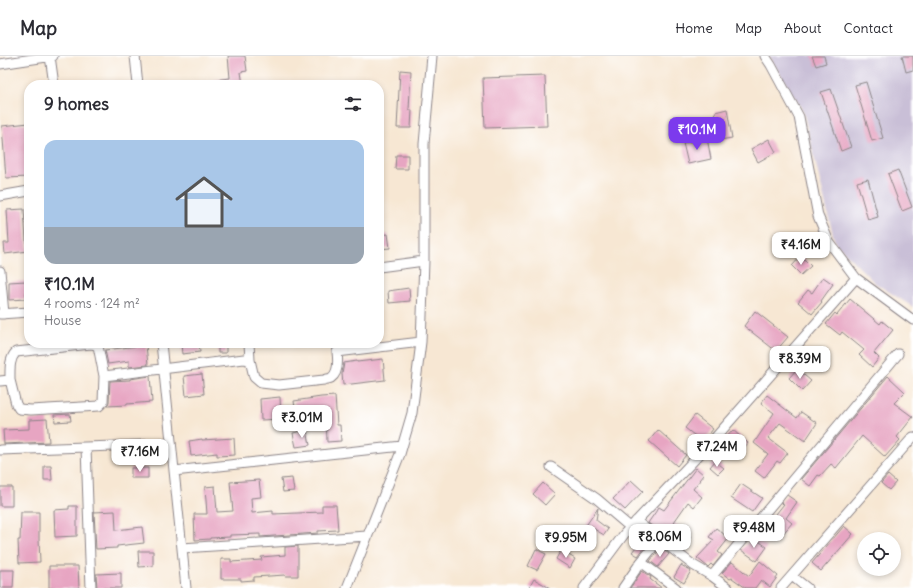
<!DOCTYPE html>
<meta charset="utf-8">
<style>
:root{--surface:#fff;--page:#f7f7f7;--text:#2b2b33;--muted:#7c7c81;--line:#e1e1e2;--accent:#7c3aed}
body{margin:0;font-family:Delius,sans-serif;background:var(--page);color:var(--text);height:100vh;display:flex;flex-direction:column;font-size:15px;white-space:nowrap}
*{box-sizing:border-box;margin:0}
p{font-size:13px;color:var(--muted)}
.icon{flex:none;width:22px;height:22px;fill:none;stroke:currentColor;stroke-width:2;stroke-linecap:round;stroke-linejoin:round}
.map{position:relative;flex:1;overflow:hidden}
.sheet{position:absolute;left:24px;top:24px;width:360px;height:268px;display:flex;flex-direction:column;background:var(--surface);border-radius:16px;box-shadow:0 2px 6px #0003}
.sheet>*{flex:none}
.buttons{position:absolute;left:857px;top:476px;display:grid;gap:8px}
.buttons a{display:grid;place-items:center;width:44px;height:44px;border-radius:50%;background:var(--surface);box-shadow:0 2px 6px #0003;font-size:20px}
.price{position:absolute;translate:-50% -34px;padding:0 9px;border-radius:8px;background:#fff;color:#222;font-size:13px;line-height:26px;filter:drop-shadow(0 1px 2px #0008)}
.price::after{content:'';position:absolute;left:50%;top:24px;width:12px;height:9px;margin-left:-6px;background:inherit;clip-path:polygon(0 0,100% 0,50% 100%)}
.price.on{background:var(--accent);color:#fff}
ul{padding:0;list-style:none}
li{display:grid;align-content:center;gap:8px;height:212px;padding:0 20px}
li span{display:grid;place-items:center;height:124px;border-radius:12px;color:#555}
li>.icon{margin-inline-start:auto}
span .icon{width:72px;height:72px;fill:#fffc;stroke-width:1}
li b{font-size:17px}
h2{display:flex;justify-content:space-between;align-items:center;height:48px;padding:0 20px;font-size:17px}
header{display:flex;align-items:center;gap:24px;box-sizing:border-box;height:56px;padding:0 20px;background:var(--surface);border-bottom:1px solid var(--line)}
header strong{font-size:19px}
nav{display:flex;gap:22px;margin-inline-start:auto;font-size:14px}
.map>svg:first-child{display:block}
.industrial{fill:#c9bfd7}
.building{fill:#e7a5c2}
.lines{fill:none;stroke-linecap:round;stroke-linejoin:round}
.minor-casing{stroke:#8c8487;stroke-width:11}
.minor{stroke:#fff;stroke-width:9}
</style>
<header>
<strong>Map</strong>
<nav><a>Home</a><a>Map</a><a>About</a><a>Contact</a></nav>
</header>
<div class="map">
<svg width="913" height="532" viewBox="0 0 913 532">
<rect width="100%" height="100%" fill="#fff"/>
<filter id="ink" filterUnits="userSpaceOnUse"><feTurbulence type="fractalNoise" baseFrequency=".025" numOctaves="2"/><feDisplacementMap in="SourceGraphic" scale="8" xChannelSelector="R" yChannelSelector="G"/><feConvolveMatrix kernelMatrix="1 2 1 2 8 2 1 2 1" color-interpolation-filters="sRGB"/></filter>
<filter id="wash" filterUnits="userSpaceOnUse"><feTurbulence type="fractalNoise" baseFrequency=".012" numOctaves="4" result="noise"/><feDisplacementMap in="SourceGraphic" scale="16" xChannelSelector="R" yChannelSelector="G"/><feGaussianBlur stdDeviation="0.9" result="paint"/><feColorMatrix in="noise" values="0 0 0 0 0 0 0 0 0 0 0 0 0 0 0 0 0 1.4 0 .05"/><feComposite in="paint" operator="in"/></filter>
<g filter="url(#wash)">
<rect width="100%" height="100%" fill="#f7e7d3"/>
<path class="industrial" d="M 769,0 L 913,0 L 913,251 L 875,227 L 835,187 L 803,55 Z"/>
<g id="blocks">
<path class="building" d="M 228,0 L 245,0 L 247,15 L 241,16 L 243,29 L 214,29 L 214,24 L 230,22 Z
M 812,0 L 824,0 L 826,7 L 816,10 Z
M 902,0 L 913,0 L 913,14 L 906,16 Z
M 400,14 L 411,15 L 409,54 L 412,54 L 411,72 L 397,72 Z
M 545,20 L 547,70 L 485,72 L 483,22 Z
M 866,26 L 883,82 L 872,85 L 855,29 Z
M 831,33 L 851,91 L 841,95 L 821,36 Z
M 727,53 L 732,82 L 720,84 L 715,56 Z
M 29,67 L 29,121 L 6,122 L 2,70 Z
M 707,82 L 711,103 L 688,108 L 683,87 Z
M 769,83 L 776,96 L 758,106 L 751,93 Z
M 396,99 L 408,99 L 408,113 L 395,113 Z
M 898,114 L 912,151 L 902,155 L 888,118 Z
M 868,123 L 878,161 L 868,164 L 857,126 Z
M 24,153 L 26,185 L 27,185 L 28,195 L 5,198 L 4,187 L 9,187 L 7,154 Z
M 388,178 L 390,192 L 379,193 L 379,179 Z
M 801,200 L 811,210 L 801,219 L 792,210 Z
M 823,221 L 833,228 L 821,245 L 822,246 L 812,258 L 798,246 L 808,234 L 812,237 Z
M 26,225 L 26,243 L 9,244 L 9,226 Z
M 409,232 L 410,245 L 389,247 L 388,235 Z
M 850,243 L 880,268 L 882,265 L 893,274 L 874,297 L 879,302 L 872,311 L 859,299 L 864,294 L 842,276 L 840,279 L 826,268 L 835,257 L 837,259 Z
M 755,255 L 788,281 L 776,295 L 744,270 Z
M 181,287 L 199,287 L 200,296 L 182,298 Z
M 218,287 L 226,287 L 226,297 L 218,297 Z
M 146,289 L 148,309 L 129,311 L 129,305 L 108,308 L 105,294 Z
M 383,303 L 385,324 L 343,329 L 342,318 L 344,307 L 357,305 L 357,306 Z
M 797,313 L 811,325 L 802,335 L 789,322 Z
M 202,318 L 204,338 L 186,340 L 184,320 Z
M 150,320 L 152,346 L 127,348 L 127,349 L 107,350 L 109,346 L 110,325 L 130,324 L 130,323 Z
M 888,320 L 905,336 L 894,347 L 913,361 L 897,381 L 900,384 L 885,401 L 862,380 L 836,412 L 831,408 L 820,420 L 818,419 L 810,430 L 801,423 Z
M 767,339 L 797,362 L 801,356 L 817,367 L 805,385 L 780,367 L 768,382 L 788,397 L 780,407 L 777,405 L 764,422 L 755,415 L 768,398 L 754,387 L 774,357 L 761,347 Z
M 335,340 L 337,369 L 340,369 L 341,385 L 327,386 L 326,357 L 322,357 L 322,355 L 296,359 L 294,345 L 321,341 Z
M 280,341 L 281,363 L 261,364 L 260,343 Z
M 70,358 L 71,365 L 55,366 L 54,359 Z
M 695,359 L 713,373 L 703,386 L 685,372 Z
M 47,363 L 49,386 L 4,388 L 3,374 L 29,373 L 29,364 Z
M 307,374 L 310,389 L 296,391 L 293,377 Z
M 658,374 L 686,399 L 677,410 L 649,385 Z
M 733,374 L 748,387 L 740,397 L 724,384 Z
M 234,382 L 235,399 L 217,400 L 217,397 L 191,400 L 189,385 L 202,383 L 202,384 Z
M 715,405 L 724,412 L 718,418 L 710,411 Z
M 44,410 L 51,410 L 52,424 L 44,424 Z
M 131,412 L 148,412 L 148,422 L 131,422 Z
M 696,412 L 704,419 L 693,433 L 702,441 L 694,451 L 688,446 L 674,466 L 691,481 L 682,493 L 648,467 L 659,451 L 664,454 Z
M 888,419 L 896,426 L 889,434 L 881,427 Z
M 292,422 L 294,435 L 283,436 L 281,423 Z
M 259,424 L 261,441 L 251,442 L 252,457 L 273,455 L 273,458 L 322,456 L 322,449 L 336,449 L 338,474 L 318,475 L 318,477 L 260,481 L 260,478 L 230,479 L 230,481 L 210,482 L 210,483 L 195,484 L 194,458 L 207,458 L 205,431 L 215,430 L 217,456 L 233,455 L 230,426 Z
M 631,424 L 643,435 L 625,454 L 613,443 Z
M 543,427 L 555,438 L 545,449 L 533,438 Z
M 741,428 L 762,442 L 752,456 L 731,442 Z
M 0,431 L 12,431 L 12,450 L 0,450 Z
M 787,439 L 797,446 L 786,462 L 792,467 L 782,479 L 768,468 L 784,448 L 781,447 Z
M 69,450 L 77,450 L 77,480 L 55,481 L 54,454 L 69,453 Z
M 598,452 L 596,464 L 608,473 L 604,479 L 594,473 L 590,490 L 583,488 L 587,468 Z
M 115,455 L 116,474 L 142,471 L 144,487 L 117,490 L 117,492 L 96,493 L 94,456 Z
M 21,456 L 39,456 L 39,483 L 40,506 L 19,507 L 18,484 L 20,484 Z
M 844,470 L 853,478 L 821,515 L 812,507 Z
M 716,472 L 729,482 L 718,496 L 722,499 L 713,510 L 711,508 L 708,511 L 697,502 L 714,484 L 709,481 Z
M 753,481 L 767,491 L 757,505 L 741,494 Z
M 640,486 L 646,490 L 638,500 L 632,496 Z
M 298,490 L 298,520 L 285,520 L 285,519 L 254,521 L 254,524 L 241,525 L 241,523 L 221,523 L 221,503 L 231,503 L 231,506 L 262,504 L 261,501 L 285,499 L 285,491 Z
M 661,492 L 669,498 L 658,511 L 650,505 Z
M 536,493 L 546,498 L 537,514 L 528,510 Z
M 561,494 L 575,503 L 570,512 L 556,503 Z
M 138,495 L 153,495 L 153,510 L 139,511 Z
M 760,505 L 778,520 L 770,531 L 761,524 L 755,532 L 746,532 L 732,522 L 730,523 L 722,517 L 732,506 L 749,520 Z
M 681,509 L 691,515 L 684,527 L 674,521 Z
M 49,510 L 78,510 L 79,532 L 49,532 Z
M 0,514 L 14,514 L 13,532 L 0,532 Z
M 642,515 L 651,521 L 650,523 L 651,524 L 662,532 L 630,532 Z
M 121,517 L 121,532 L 97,532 L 96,518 Z
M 534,523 L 550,532 L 529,532 Z"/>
</g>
</g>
<g filter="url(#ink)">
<use href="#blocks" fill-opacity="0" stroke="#8c8487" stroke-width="1"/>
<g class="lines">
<defs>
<path id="minor" d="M 50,0 L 54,29
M 135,0 L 138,29
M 765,0 L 771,9 L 799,61 L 818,160 L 829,186 L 856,222 L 913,264
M 0,8 L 53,0
M 0,140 L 29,135
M 379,211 L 424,205
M 0,215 L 4,258
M 0,258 L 29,256
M 161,287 L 186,532
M 249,287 L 250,304
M 10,324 L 16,348 L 19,353 L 31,354 L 99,350 L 103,346 L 104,320
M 0,325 L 10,324 C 10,314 9,303 16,296 L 91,288 L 95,289 L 98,290 L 104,320 L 244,303 L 250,304 L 254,321 L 261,327 L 279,329 L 324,324 C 326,323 329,323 331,322 C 339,317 338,304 337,296 L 421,286
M 86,391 L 91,532
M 0,394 L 171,388
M 551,411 L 597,443 L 630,471
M 174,415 L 402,390
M 636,465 L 693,509 L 712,520 L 728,532
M 182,492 L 367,480
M 641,506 L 676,532
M 712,520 L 898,298
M 792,520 L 807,532
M 347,532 L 400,398 L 412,357 L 421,286 L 424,205 L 424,88 L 432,0
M 584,532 L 625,477 L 715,382 L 856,222
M 623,532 L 641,506 L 659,484
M 781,532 L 913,381"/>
</defs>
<use href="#minor" class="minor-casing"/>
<use href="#minor" class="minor"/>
</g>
</g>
</svg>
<div class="buttons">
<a><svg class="icon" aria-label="locate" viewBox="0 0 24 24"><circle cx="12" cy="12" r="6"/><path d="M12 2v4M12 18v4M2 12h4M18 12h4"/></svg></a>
</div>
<b class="price on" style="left:697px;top:95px">₹10.1M</b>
<b class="price" style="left:801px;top:210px">₹4.16M</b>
<b class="price" style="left:800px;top:324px">₹8.39M</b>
<b class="price" style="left:302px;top:383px">₹3.01M</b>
<b class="price" style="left:717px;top:412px">₹7.24M</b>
<b class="price" style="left:140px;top:417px">₹7.16M</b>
<b class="price" style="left:754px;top:493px">₹9.48M</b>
<b class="price" style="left:660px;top:502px">₹8.06M</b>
<b class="price" style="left:566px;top:503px">₹9.95M</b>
<section class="sheet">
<h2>9 homes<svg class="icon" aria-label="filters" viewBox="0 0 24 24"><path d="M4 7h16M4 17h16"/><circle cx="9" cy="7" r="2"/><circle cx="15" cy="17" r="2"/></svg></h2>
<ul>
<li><span style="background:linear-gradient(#a9c7e8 70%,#9aa5b1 0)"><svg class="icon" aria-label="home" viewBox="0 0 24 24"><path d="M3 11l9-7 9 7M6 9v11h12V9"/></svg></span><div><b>₹10.1M</b><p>4 rooms · 124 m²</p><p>House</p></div></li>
</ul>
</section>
</div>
